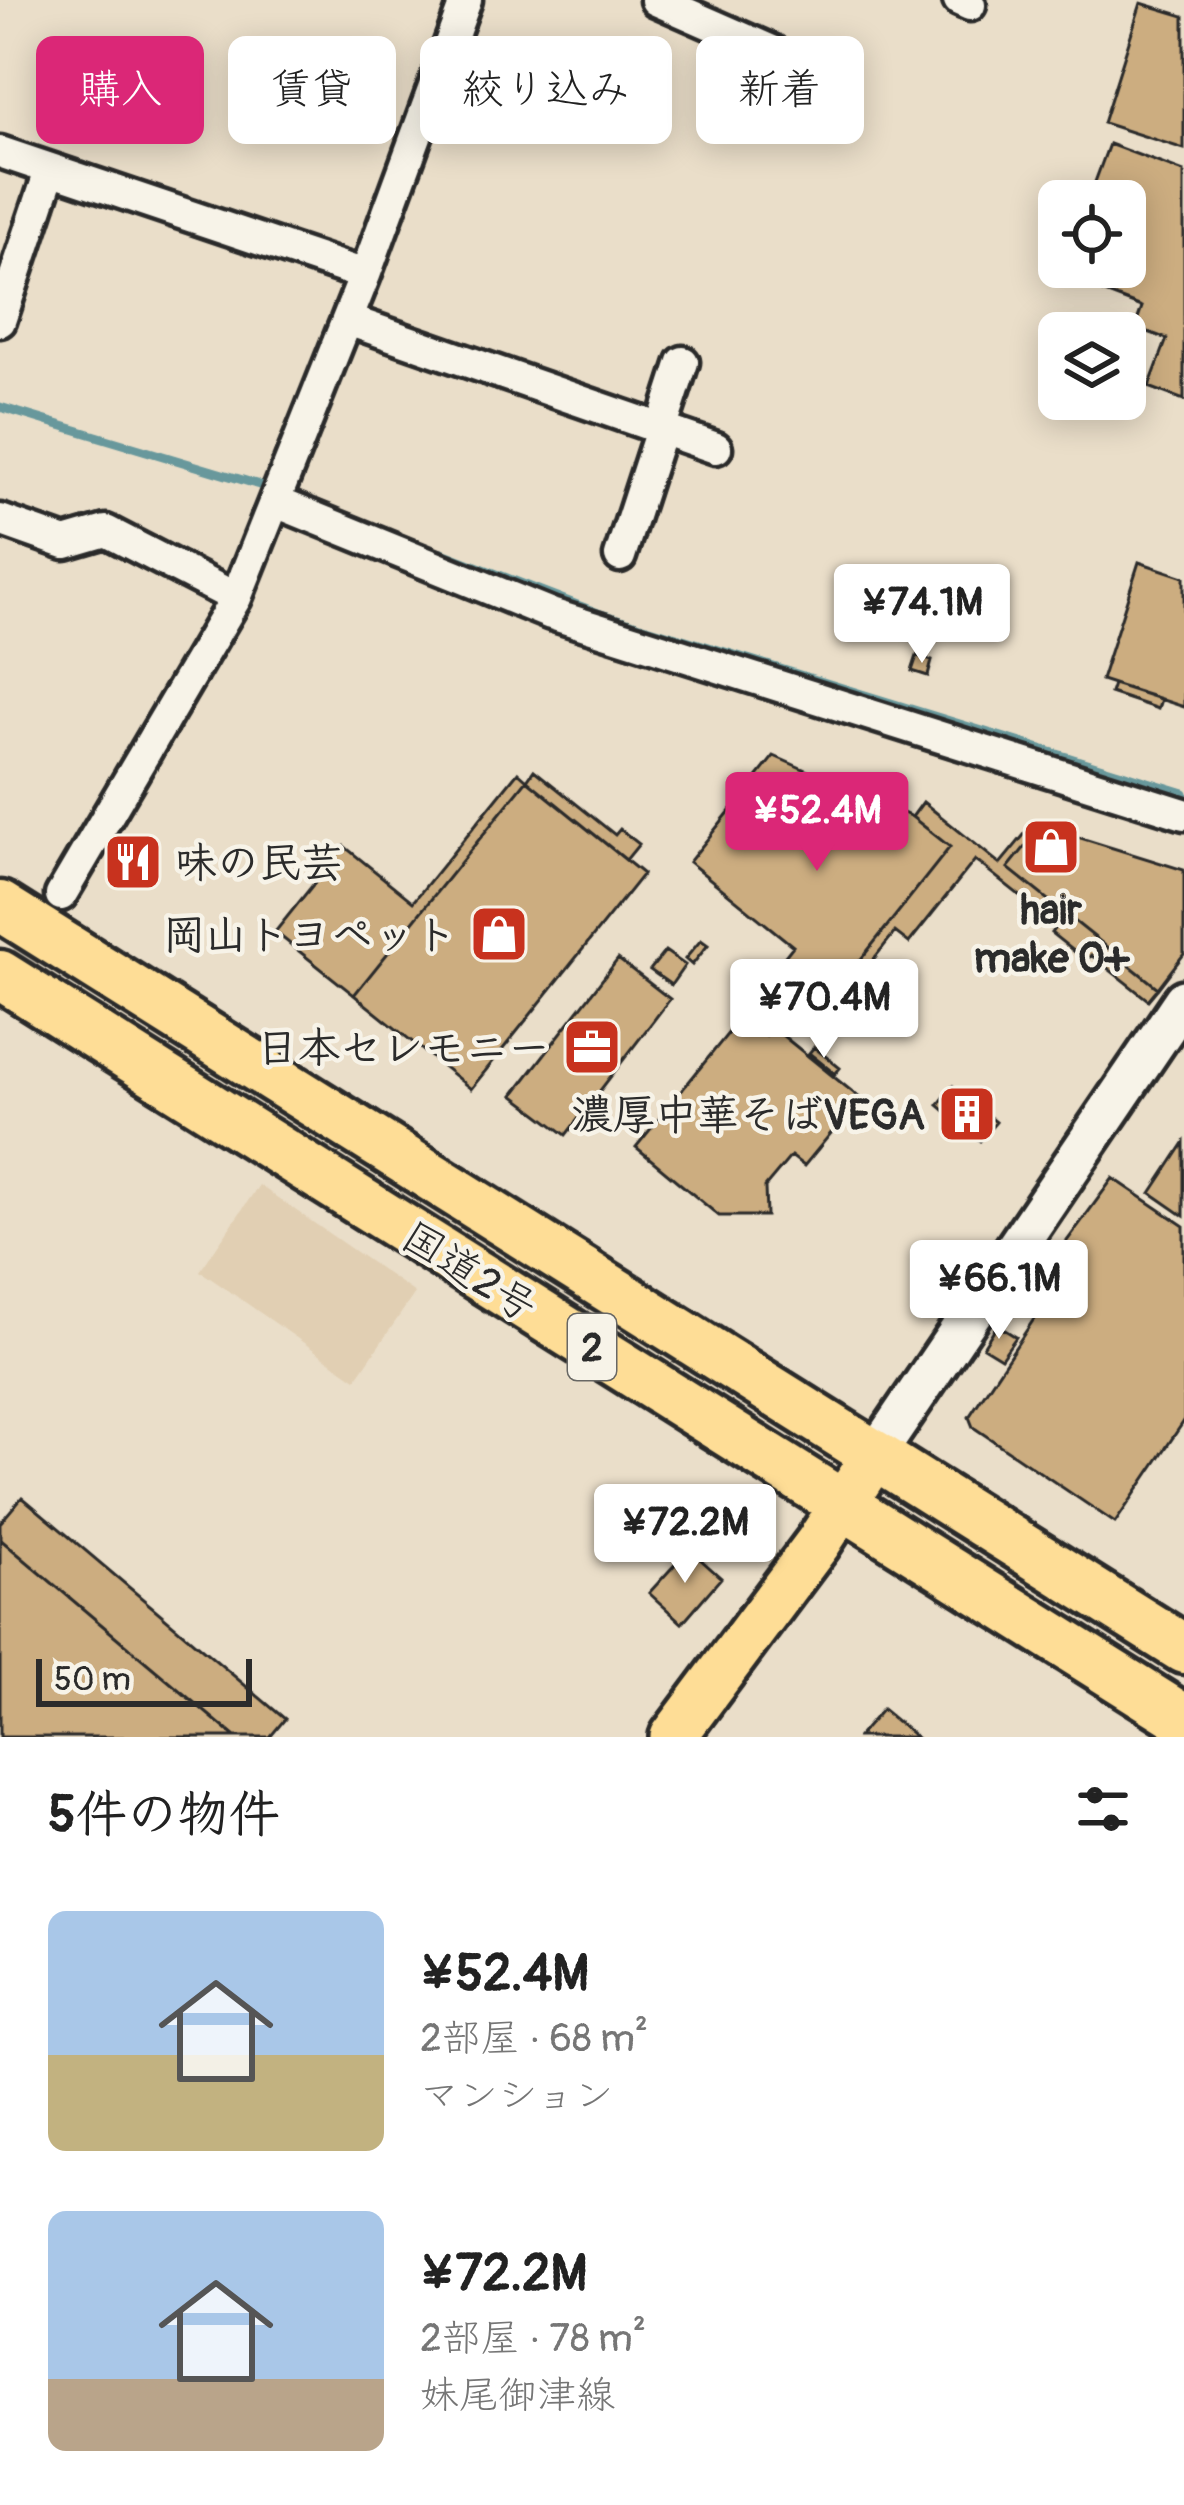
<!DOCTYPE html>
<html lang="ja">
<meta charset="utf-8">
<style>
:root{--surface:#fff;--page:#f6f6f6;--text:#222;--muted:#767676;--accent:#db2777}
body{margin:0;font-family:Pangolin,"Klee One",sans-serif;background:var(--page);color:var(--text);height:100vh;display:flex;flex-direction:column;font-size:45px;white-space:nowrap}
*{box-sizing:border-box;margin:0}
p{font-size:39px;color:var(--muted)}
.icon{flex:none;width:66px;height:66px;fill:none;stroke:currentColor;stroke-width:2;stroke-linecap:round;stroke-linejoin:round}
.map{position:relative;height:1737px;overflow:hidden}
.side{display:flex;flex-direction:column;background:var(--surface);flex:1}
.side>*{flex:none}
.guide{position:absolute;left:36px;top:36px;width:1113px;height:108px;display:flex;gap:24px}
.buttons{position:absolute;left:1038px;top:180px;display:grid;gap:24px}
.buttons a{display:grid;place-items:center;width:108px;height:108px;border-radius:18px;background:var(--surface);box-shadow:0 6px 30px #0003;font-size:60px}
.scale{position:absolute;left:36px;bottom:30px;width:216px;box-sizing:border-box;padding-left:12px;border:6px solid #2b2b2b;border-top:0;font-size:33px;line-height:42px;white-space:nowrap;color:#2b2b2b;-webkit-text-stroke:9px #f7f3e8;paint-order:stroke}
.price{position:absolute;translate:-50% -102px;padding:0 27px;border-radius:12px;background:#fff;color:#222;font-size:39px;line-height:78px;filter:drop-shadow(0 3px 6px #0008)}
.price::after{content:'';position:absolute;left:50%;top:72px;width:36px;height:27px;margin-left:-18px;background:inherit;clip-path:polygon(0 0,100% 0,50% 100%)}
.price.active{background:var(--accent);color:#fff}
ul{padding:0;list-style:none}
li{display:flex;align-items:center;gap:36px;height:300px;padding:0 48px}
li span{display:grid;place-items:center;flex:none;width:336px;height:240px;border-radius:18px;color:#555}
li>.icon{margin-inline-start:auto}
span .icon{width:144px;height:144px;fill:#fffc;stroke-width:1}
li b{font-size:51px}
h2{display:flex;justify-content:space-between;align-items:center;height:144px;padding:0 48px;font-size:51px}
.pill{padding:0 42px;border-radius:18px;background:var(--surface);box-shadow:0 6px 30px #0003;font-size:42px;line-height:108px}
.pill.active{background:var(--accent);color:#fff}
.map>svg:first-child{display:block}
.built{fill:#e1cfb3}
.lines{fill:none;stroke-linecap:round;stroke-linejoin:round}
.stream{stroke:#67989c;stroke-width:9}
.building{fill:#ccad80;stroke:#2b2b2b;stroke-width:3}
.minor-tunnel{stroke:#c4baa9;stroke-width:30;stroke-dasharray:30 15;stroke-linecap:butt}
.minor-casing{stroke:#2b2b2b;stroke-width:39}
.secondary-casing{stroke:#2b2b2b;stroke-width:48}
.primary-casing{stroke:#2b2b2b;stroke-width:54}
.trunk-casing{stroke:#2b2b2b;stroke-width:57}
.minor{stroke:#f7f3e8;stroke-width:30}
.secondary{stroke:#f7f3e8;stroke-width:39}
.primary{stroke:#fedd96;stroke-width:45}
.trunk{stroke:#fedd96;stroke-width:48}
.labels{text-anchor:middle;stroke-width:9;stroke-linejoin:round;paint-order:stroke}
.shield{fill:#f7f3e8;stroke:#686764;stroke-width:3}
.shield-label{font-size:39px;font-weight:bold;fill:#2b2b2b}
.poi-label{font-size:42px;font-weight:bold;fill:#2b2b2b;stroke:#f7f3e8;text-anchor:end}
.street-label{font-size:42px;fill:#2b2b2b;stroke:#f7f3e8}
</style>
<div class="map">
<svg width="1184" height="1737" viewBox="0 0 1184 1737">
<rect width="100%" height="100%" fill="#eadec9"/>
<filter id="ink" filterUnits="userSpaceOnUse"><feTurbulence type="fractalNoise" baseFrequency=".00833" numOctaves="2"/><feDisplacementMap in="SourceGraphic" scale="24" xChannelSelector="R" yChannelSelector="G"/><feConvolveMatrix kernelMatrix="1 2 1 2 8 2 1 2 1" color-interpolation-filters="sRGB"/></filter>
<g filter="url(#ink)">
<path class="built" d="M 259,1185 L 415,1293 L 356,1379 L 200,1271 Z"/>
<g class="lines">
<path class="stream" d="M 0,407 L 266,487
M 442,553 L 598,613 L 1184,793"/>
</g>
<path class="building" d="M 1141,3 L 1184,16 L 1184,149 L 1103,123 Z
M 1109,144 L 1184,172 L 1184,400 L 1149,387 L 1167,339 L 1135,327 L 1142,307 L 1060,276 L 1064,267 L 1125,267 L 1125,201 L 1088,201 Z
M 1139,562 L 1184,577 L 1184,707 L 1101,680 Z
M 917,656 L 932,661 L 928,676 L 912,671 Z
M 1113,684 L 1161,699 L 1158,709 L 1110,693 Z
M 774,756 L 912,817 L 950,847 L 811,1022 L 762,985 L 793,946 L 689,862 Z
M 534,770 L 615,835 L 620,829 L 639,844 L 626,860 L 527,780 Z
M 518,772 L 527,780 L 354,995 L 275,932 L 344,846 L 413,902 Z
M 527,780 L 643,874 L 471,1089 L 354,995 Z
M 923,802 L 1000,864 L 1033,824 L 1042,826 L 1008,868 L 1158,988 L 1148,1000 L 1091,955 L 1086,961 L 1051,933 L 1057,925 L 975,860 L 909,943 L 895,932 L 819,1028 L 811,1022 L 950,847 L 912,817 Z
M 1042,826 L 1184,870 L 1184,954 L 1158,988 L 1008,868 Z
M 701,940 L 708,945 L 692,965 L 685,959 Z
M 665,951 L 685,965 L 671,985 L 650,970 Z
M 618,959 L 670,999 L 566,1135 L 513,1095 Z
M 756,1000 L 774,1014 L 762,1029 L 744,1014 Z
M 742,1016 L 766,1035 L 772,1027 L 860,1098 L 804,1166 L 791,1156 L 765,1187 L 766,1216 L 719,1216 L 636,1147 Z
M 814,1047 L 840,1068 L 835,1074 L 809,1053 Z
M 953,1086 L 996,1122 L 980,1141 L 938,1105 Z
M 1184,1143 L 1184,1216 L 1151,1193 Z
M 1113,1178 L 1184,1226 L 1184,1421 L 1115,1523 L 973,1427 L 969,1417 L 1036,1316 L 1024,1308 L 1024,1300 Z
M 997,1325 L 1016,1337 L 1001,1358 L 983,1347 Z
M 22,1497 L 285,1719 L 270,1737 L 235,1737 L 0,1539 L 0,1523 Z
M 0,1539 L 235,1737 L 0,1737 Z
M 689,1549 L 721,1578 L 682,1623 L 649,1593 Z
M 882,1709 L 916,1737 L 858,1737 Z"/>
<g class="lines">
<path class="minor-tunnel" d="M 0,1004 L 61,895"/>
<defs>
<path id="minor" d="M 656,0 L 772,51
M 959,0 L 970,5
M 0,152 L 365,275
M 348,320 L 716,448
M 0,321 L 50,171
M 276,502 L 551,614 L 1184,814
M 0,520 L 65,543 L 106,531 L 236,598
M 620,556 L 683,362
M 61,895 L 236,598 L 365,275 L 466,0"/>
<path id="secondary" d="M 876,1454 L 1184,1000"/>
<path id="primary" d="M 673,1737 L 818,1543 L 876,1454"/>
<path id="trunk" d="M 0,906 L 1184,1649
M 0,975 L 1184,1719"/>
</defs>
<use href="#minor" class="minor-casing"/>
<use href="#secondary" class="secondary-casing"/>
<use href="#primary" class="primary-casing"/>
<use href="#trunk" class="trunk-casing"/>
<use href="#minor" class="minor"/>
<use href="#secondary" class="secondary"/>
<use href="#primary" class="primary"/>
<use href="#trunk" class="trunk"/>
</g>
</g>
<defs>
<symbol id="shop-square" viewBox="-11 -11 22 22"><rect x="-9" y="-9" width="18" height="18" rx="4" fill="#c8321e" stroke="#f7f3e8"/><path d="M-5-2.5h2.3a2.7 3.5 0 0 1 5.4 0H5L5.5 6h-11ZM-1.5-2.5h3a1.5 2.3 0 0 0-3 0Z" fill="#fff"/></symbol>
<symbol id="restaurant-square" viewBox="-11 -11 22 22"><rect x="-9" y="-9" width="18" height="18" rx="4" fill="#c8321e" stroke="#f7f3e8"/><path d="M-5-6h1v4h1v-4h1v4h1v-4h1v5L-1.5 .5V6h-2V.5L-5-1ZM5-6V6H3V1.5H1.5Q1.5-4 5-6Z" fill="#fff"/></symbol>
<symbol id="office-square" viewBox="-11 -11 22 22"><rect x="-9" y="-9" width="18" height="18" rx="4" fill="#c8321e" stroke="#f7f3e8"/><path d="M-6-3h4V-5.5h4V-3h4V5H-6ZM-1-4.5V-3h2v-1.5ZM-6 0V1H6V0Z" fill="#fff"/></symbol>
<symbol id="building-square" viewBox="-11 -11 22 22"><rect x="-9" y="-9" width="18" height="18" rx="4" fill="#c8321e" stroke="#f7f3e8"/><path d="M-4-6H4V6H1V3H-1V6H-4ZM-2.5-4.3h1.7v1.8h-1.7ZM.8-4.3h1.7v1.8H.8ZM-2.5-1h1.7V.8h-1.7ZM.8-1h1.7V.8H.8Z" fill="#fff"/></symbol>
</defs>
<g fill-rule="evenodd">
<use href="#shop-square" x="1018" y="814" width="66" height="66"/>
<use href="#restaurant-square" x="100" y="829" width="66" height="66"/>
<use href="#shop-square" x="466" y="901" width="66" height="66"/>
<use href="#office-square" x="559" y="1014" width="66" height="66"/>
<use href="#building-square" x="934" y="1081" width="66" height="66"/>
</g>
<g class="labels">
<rect class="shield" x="568" y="1314" width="48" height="66" rx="9"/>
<g class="shield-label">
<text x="592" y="1361">2</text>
</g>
<g class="poi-label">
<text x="175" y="877" text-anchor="start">味の民芸</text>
<text x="1051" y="924" text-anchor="middle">hair<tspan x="1051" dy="48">make O+</tspan></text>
<text x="457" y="949">岡山トヨペット</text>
<text x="550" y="1062">日本セレモニー</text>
<text x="925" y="1129">濃厚中華そばVEGA</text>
</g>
<g class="street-label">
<text transform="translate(470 1271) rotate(32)" y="15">国道2号</text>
</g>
</g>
</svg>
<div class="buttons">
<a><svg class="icon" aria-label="locate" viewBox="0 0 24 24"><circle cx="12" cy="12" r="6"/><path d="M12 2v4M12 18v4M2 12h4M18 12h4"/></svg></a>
<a><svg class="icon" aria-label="layers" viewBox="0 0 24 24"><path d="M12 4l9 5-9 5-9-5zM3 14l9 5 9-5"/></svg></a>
</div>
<div class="scale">50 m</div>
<b class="price" style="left:922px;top:666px">¥74.1M</b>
<b class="price active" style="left:817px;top:874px">¥52.4M</b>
<b class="price" style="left:824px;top:1061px">¥70.4M</b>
<b class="price" style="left:999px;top:1342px">¥66.1M</b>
<b class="price" style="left:685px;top:1586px">¥72.2M</b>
<div class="guide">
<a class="pill active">購入</a>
<a class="pill">賃貸</a>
<a class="pill">絞り込み</a>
<a class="pill">新着</a>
</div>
</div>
<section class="side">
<h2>5件の物件<svg class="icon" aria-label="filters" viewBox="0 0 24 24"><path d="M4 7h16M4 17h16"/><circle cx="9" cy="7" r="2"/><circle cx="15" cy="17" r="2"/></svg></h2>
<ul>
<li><span style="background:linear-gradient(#a9c7e8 60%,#c2b280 0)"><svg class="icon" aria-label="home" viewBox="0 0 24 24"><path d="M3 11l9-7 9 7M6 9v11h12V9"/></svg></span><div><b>¥52.4M</b><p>2部屋 · 68 m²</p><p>マンション</p></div></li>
<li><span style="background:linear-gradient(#a9c7e8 70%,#b9a48a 0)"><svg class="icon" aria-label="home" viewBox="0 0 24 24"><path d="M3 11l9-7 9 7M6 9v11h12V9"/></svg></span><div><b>¥72.2M</b><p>2部屋 · 78 m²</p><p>妹尾御津線</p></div></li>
</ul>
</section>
